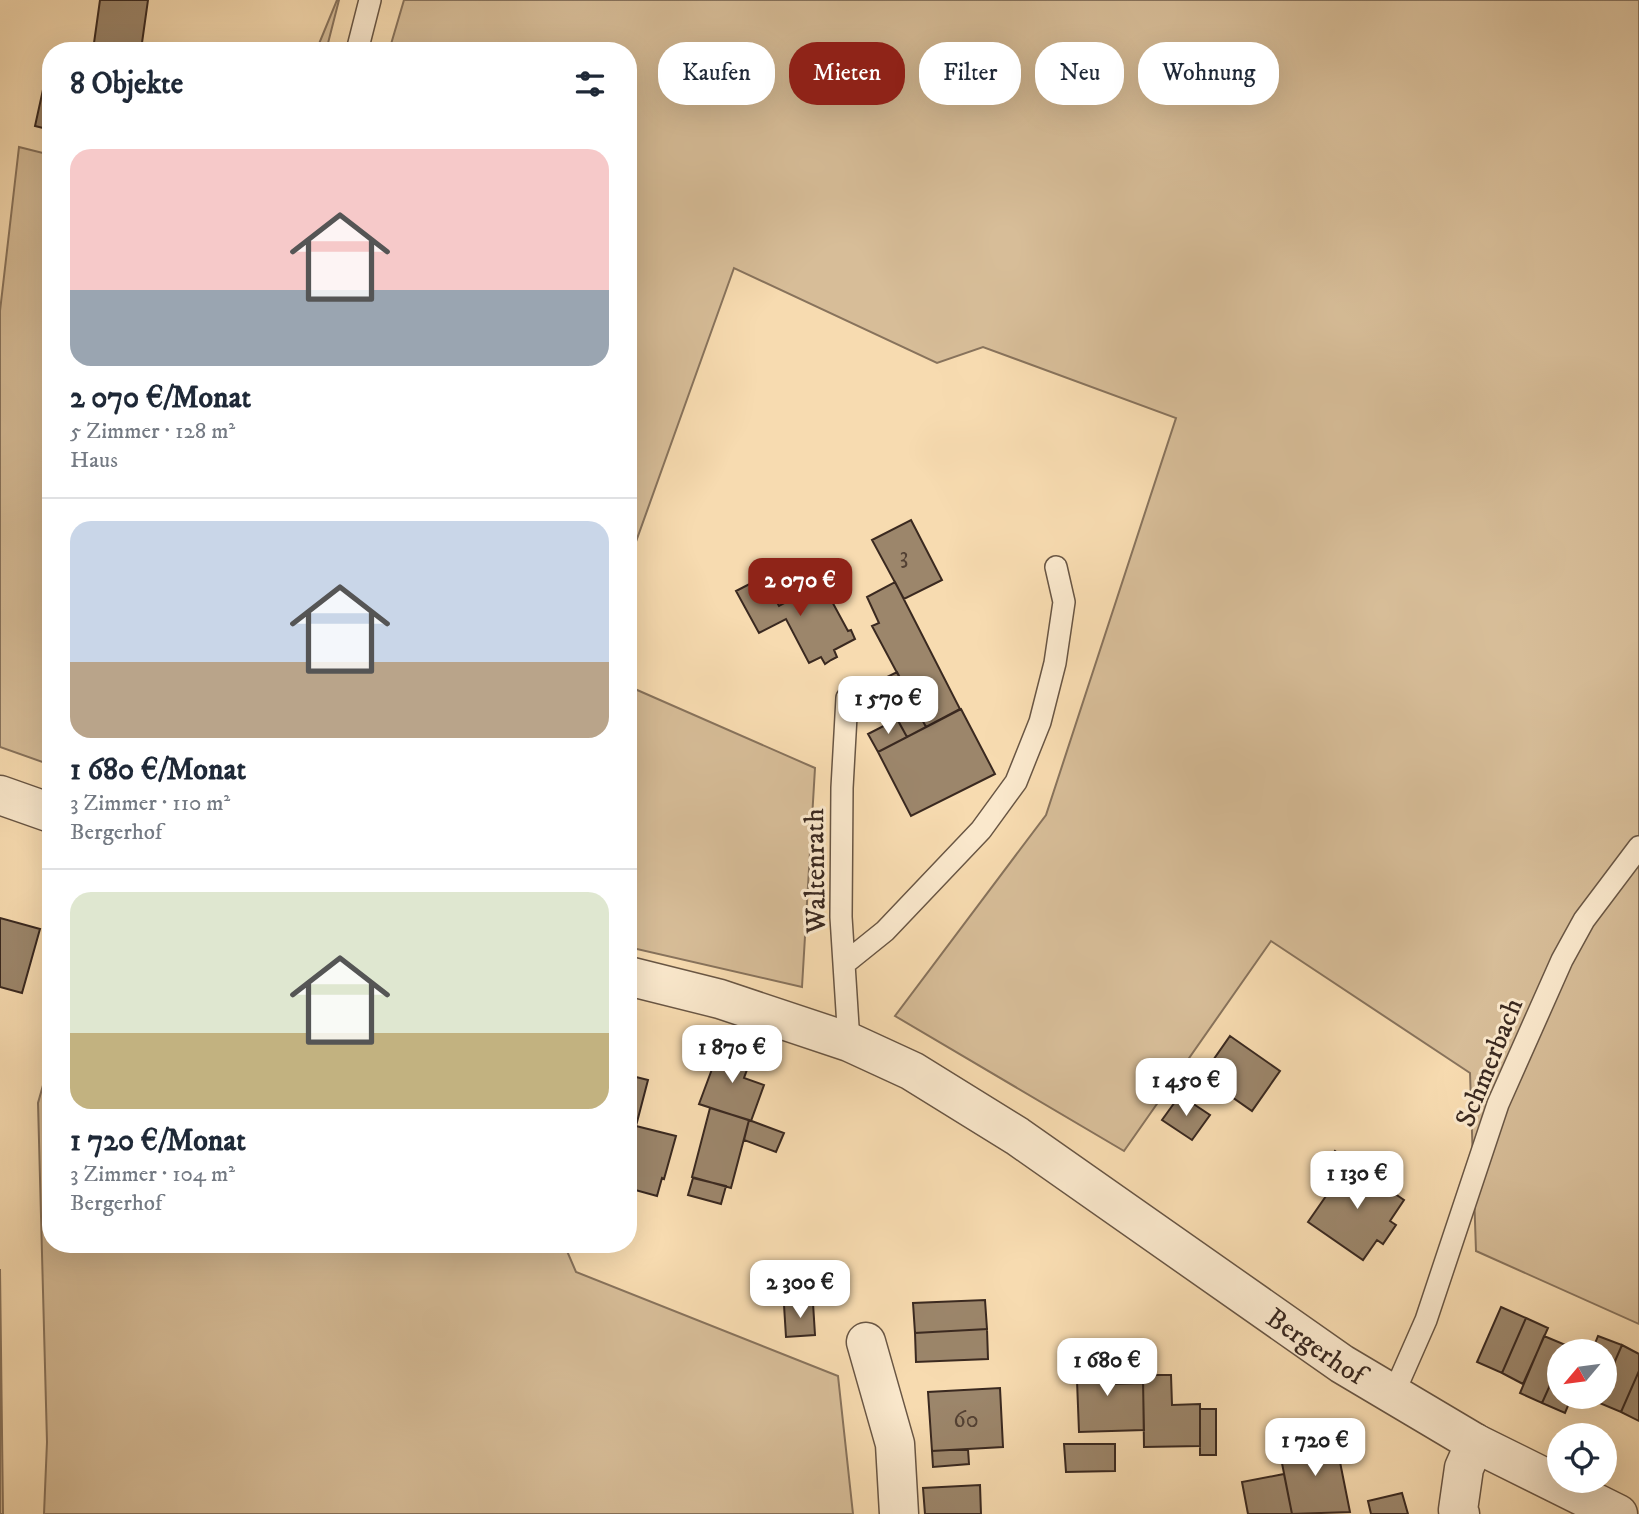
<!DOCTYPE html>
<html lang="de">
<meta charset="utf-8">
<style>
:root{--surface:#fff;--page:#f2f2f3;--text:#1f2937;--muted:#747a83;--line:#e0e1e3;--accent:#8f2418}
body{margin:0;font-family:"IM FELL DW Pica",serif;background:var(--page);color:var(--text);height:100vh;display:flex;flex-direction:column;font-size:26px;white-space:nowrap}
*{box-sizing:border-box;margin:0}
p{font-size:23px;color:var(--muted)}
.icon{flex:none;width:38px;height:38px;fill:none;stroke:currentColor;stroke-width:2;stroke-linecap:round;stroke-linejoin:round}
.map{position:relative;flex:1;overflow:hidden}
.drawer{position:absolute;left:42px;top:42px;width:595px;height:1211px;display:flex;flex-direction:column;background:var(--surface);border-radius:28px;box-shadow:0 7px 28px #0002}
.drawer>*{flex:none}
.hud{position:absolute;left:658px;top:42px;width:665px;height:63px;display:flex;gap:14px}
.needle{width:46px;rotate:241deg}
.fabs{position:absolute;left:1547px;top:1339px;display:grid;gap:14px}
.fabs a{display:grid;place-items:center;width:70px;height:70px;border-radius:50%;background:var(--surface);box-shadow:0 7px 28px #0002;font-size:35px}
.price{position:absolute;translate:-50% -60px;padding:0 16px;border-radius:14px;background:#fff;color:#222;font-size:23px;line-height:46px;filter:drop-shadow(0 2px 4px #0008)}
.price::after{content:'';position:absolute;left:50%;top:42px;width:21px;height:16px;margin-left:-10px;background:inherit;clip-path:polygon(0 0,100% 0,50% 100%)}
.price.on{background:var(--accent);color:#fff}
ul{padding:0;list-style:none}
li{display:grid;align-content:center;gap:14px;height:371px;padding:0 28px}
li+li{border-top:2px solid var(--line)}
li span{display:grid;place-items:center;height:217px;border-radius:21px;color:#555}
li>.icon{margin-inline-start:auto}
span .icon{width:126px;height:126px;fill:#fffc;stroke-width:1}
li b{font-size:30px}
h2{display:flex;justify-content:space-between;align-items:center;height:84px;padding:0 28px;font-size:30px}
.chip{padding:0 24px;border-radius:28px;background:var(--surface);box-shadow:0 7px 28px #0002;font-size:24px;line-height:63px}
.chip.on{background:var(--accent);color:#fff}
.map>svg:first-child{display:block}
.green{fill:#d7bd98;stroke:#88735c;stroke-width:2}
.building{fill:#9c866b;stroke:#3a2920;stroke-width:2}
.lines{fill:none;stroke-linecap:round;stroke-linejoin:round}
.service-casing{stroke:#695644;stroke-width:24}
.minor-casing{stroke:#695644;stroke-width:41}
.tertiary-casing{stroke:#695644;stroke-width:41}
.service{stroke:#fae8cc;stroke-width:21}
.minor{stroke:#fae8cc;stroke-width:38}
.tertiary{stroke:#fae8cc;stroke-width:38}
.labels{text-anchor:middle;stroke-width:6;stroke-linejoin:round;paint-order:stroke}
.number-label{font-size:24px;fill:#524033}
.street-label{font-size:28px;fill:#3a2920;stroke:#fae8cc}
</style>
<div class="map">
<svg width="1639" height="1514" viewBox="0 0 1639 1514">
<rect width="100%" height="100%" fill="#f7dbb0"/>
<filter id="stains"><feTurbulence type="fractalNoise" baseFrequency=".00286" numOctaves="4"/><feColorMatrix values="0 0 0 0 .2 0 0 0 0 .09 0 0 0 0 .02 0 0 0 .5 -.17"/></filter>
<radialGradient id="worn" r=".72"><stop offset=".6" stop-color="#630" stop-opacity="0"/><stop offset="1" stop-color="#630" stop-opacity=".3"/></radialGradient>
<path class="green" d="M 337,0 L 339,0 L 326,51 L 316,51 Z
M 404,0 L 1639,0 L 1639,1324 L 1476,1251 L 1470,1073 L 1271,941 L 1124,1151 L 895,1016 L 1046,815 L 1176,418 L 983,347 L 937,363 L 734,268 L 628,564 L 628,51 L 389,51 Z
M 19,147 L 51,155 L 51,765 L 0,747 L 0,311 Z
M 628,686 L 815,768 L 802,987 L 628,947 Z
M 51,1057 L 51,1244 L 564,1244 L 576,1272 L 838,1376 L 853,1514 L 44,1514 L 47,1442 L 38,1103 Z
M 0,1269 L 3,1514 L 0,1514 Z"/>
<path class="building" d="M 100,0 L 148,0 L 141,50 L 94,43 Z
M 44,85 L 51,86 L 51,130 L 35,126 Z
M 911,520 L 942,580 L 904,599 L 872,540 Z
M 763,577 L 779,606 L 822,583 L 848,631 L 851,630 L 855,639 L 834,650 L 837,657 L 831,660 L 825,664 L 821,657 L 809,663 L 786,619 L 759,633 L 736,591 Z
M 895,582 L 960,709 L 926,727 L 872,626 L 879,623 L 867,597 Z
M 897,672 L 926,727 L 907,737 L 877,682 Z
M 961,709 L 995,774 L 911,816 L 878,752 Z
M 897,719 L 907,737 L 878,752 L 868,734 Z
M 0,918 L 40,929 L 22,993 L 0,987 Z
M 1230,1036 L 1280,1071 L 1252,1111 L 1202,1076 Z
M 721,1045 L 752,1056 L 744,1078 L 764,1085 L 751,1121 L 699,1104 Z
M 628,1075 L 648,1080 L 636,1126 L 676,1136 L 664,1179 L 662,1178 L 657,1196 L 628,1188 Z
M 1180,1095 L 1210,1115 L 1192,1140 L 1162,1120 Z
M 710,1108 L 749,1120 L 731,1188 L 692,1177 Z
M 749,1120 L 784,1133 L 776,1152 L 744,1140 Z
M 1335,1151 L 1350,1162 L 1328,1193 L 1313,1182 Z
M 1351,1160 L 1368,1171 L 1366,1174 L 1404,1200 L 1390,1221 L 1396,1225 L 1383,1244 L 1377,1240 L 1363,1260 L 1308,1222 Z
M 693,1178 L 726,1186 L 721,1204 L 688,1195 Z
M 985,1300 L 987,1329 L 915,1333 L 913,1303 Z
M 813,1303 L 815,1335 L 786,1337 L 784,1305 Z
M 1501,1307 L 1526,1318 L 1502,1373 L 1477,1362 Z
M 1526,1318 L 1548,1328 L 1523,1384 L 1502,1373 Z
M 987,1329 L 988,1359 L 916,1362 L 915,1333 Z
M 1544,1336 L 1568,1346 L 1566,1351 L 1559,1351 L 1559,1365 L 1542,1403 L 1520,1393 Z
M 1598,1336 L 1622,1345 L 1605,1384 L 1605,1351 L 1592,1351 Z
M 1622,1345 L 1639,1354 L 1639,1371 L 1621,1412 L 1597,1402 L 1599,1396 L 1605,1396 L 1605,1384 Z
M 1112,1354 L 1114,1381 L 1112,1384 L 1143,1383 L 1144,1430 L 1079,1432 L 1076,1355 Z
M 1559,1365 L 1559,1396 L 1572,1396 L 1565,1413 L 1542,1403 Z
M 1639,1371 L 1639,1421 L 1621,1412 Z
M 1143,1375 L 1171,1375 L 1172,1405 L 1200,1404 L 1200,1446 L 1144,1447 Z
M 1000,1388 L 1003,1447 L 932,1451 L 928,1392 Z
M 1200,1409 L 1216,1409 L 1216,1455 L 1200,1455 Z
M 1335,1437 L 1350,1512 L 1292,1514 L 1279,1448 Z
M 1064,1444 L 1115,1444 L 1115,1471 L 1066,1472 Z
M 968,1449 L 969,1464 L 933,1467 L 932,1451 Z
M 1284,1474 L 1292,1514 L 1248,1514 L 1242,1482 Z
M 980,1485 L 981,1514 L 925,1514 L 923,1488 Z
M 1402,1493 L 1408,1514 L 1371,1514 L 1368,1501 Z"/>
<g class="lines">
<defs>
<path id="service" d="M 357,51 L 370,0
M 847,698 L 842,788 L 841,917 L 849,1042
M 844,964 L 885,931 L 981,830 L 1016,782 L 1040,722 L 1055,663 L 1064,602 L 1056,567
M 1393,1395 L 1426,1320 L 1498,1104 L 1562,960 L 1584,920 L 1639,847"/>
<path id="minor" d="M 866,1342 L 895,1444 L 899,1514
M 1460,1514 L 1458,1510 L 1464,1468 L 1475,1443"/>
<g id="tertiary">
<path d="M 0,795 L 51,813"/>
<path id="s1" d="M 628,976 L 720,999 L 849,1042 L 912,1071 L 1017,1136 L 1342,1364 L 1475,1443 L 1618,1514"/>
</g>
</defs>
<use href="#service" class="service-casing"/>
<use href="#minor" class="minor-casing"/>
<use href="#tertiary" class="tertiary-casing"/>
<use href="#service" class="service"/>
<use href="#minor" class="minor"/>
<use href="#tertiary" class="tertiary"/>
</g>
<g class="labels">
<g class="number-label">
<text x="904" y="563">3</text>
<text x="966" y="1427">60</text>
</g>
<g class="street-label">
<text transform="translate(814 871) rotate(-91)" y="10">Waltenrath</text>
<text transform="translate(1488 1062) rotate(-68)" y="10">Schmerbach</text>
<text dy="10" stroke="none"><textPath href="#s1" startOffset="789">Bergerhof</textPath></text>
</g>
</g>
<rect width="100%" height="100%" filter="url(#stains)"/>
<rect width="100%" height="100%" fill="url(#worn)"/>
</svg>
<div class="fabs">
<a><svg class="needle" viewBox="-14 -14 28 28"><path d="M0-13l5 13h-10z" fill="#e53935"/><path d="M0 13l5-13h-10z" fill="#747a83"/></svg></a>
<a><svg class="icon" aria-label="locate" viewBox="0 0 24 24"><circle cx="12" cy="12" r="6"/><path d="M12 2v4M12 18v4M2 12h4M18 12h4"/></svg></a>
</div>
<b class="price on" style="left:800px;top:618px">2 070 €</b>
<b class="price" style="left:888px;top:736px">1 570 €</b>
<b class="price" style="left:732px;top:1085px">1 870 €</b>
<b class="price" style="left:1186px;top:1118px">1 450 €</b>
<b class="price" style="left:1357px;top:1211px">1 130 €</b>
<b class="price" style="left:800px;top:1320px">2 300 €</b>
<b class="price" style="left:1107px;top:1398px">1 680 €</b>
<b class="price" style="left:1315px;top:1478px">1 720 €</b>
<div class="hud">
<a class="chip">Kaufen</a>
<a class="chip on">Mieten</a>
<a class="chip">Filter</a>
<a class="chip">Neu</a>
<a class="chip">Wohnung</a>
</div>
<section class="drawer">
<h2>8 Objekte<svg class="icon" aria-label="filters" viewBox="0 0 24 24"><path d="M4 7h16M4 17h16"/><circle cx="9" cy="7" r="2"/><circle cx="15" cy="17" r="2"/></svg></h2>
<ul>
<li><span style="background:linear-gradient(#f6c9c9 65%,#9aa5b1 0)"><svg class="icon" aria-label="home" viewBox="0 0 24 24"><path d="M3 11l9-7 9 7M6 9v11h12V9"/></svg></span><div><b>2 070 €/Monat</b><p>5 Zimmer · 128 m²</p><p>Haus</p></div></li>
<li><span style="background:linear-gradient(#c9d6e8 65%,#b9a48a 0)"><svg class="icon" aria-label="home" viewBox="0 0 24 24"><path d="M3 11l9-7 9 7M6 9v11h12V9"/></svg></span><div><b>1 680 €/Monat</b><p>3 Zimmer · 110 m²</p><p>Bergerhof</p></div></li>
<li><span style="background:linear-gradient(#dfe7d0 65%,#c2b280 0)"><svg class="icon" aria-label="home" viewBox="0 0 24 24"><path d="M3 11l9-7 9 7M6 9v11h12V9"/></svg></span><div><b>1 720 €/Monat</b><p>3 Zimmer · 104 m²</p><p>Bergerhof</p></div></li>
</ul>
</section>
</div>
